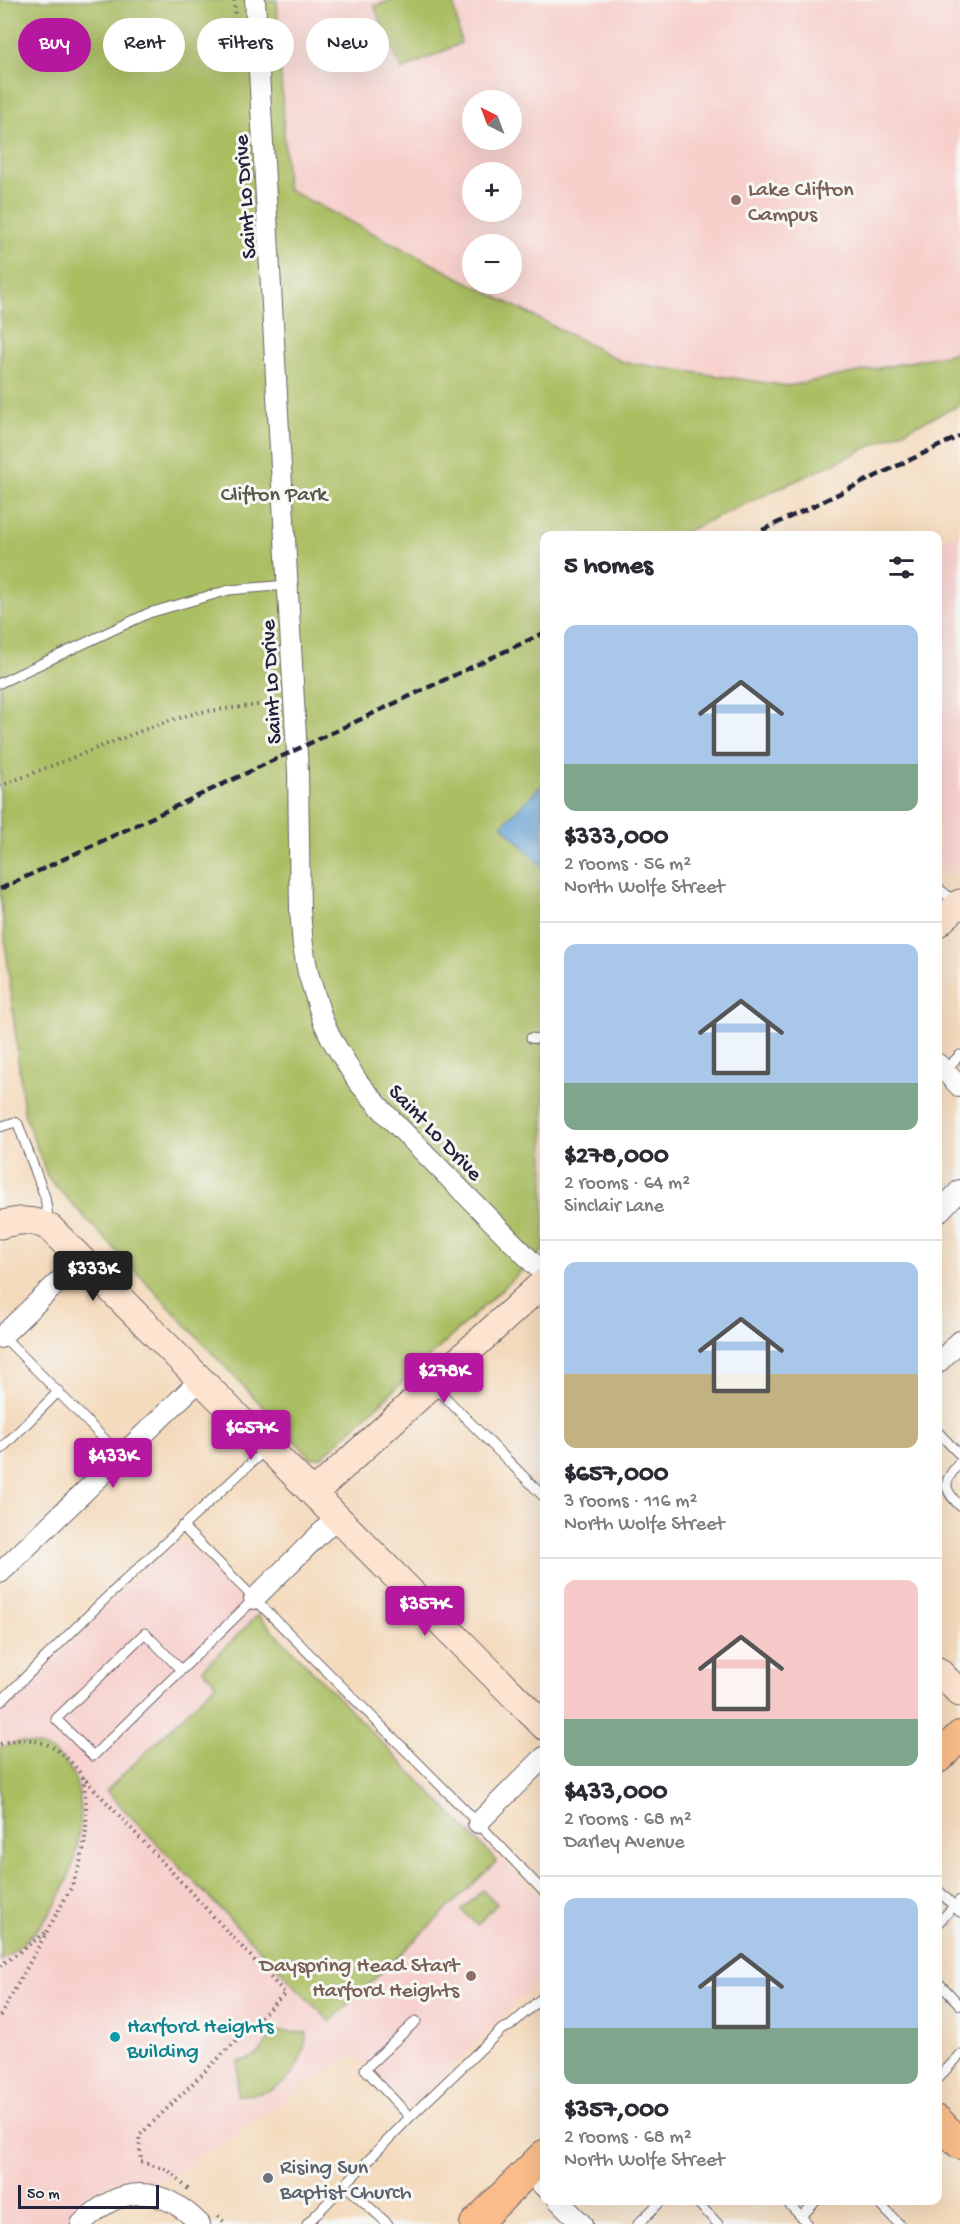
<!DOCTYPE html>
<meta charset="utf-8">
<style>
:root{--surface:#fff;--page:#f7f7f7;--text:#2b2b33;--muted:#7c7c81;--line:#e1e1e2;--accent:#b5179e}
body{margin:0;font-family:"Gochi Hand",sans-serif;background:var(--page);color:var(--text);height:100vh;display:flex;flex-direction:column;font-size:22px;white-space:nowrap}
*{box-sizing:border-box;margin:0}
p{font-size:20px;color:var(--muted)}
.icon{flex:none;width:33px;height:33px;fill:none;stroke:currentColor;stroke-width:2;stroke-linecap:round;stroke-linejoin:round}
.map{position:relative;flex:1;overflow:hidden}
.details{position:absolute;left:540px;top:531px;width:402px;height:1674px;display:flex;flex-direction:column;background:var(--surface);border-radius:12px;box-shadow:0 6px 24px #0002}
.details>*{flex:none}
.hud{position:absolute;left:18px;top:18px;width:432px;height:54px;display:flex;gap:12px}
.needle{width:39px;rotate:318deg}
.buttons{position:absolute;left:462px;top:90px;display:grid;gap:12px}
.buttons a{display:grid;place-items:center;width:60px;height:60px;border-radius:50%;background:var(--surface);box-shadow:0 6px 24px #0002;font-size:30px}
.scale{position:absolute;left:18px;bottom:15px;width:141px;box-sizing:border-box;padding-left:6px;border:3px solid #22223b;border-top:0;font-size:16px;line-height:21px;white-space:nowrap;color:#22223b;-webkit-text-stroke:4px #f6f6f2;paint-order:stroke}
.price{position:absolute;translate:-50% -51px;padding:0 14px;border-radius:6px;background:var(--accent);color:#fff;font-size:20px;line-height:39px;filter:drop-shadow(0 2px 3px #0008)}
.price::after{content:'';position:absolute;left:50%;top:36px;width:18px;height:14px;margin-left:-9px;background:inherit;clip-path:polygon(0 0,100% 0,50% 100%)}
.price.current{background:#222;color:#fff}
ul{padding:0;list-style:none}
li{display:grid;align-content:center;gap:12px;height:318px;padding:0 24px}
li+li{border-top:2px solid var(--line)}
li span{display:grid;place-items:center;height:186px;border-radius:12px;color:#555}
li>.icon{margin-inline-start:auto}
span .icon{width:108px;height:108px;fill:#fffc;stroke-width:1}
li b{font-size:26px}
h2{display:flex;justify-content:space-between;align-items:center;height:72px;padding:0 24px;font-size:26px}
.chip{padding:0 21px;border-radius:27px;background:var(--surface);box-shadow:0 6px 24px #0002;font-size:21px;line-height:54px}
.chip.current{background:var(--accent);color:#fff}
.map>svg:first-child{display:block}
.built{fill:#f7d0cc;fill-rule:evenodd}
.green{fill:#aabe62;stroke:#66704e;stroke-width:1.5}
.water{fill:#65a3d7;stroke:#446289;stroke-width:1.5}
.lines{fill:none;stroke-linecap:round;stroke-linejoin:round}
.lane-casing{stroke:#6c6268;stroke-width:11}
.street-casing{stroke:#6c6268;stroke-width:22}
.secondary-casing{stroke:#6c6268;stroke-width:29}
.primary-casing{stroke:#6c6268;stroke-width:32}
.path{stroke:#6c6268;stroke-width:4;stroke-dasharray:1.5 4.5;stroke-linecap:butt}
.lane{stroke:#fff;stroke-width:9}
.street{stroke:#fff;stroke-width:20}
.secondary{stroke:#fde4d0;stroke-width:27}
.primary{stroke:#f9bc8a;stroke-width:30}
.rail{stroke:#22223b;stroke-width:4.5;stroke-dasharray:9 4.5;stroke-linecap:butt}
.education-dot{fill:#8d6e63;stroke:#f6f6f2;stroke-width:2}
.culture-dot{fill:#0f9aa8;stroke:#f6f6f2;stroke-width:2}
.worship-dot{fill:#6b7280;stroke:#f6f6f2;stroke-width:2}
.labels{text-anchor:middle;stroke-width:6;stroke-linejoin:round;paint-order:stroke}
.education-label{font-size:22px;fill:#785e54;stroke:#f6f6f2;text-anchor:start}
.street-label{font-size:22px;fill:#22223b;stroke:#f6f6f2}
.park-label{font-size:22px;fill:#525949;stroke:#f6f6f2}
.culture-label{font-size:22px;fill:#0d838f;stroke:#f6f6f2;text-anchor:start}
.worship-label{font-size:22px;fill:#5b616d;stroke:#f6f6f2;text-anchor:start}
</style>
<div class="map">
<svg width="960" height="2224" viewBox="0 0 960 2224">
<rect width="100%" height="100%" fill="#f6f6f2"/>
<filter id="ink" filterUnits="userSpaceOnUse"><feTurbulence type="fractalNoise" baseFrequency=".0167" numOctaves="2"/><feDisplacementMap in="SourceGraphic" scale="12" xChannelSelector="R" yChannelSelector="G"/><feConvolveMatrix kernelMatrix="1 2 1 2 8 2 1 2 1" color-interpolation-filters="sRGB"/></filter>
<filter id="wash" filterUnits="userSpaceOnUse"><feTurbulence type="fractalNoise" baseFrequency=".008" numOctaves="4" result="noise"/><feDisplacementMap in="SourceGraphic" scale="24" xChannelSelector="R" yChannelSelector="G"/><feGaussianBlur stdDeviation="1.35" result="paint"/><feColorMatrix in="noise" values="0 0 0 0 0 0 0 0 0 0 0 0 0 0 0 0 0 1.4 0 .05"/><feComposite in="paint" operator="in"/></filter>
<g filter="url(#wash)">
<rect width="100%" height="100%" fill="#f4dabc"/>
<path class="built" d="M 277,0 L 960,0 L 960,352 L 788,386 L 623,362 L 286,189 ZM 472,100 L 512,100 L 512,140 L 472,140 ZM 472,172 L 512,172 L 512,212 L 472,212 ZM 472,244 L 512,244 L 512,284 L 472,284 Z
M 960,531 L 960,864 L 946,877 L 938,868 L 938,543 Z
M 172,1543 L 189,1545 L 544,1902 L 544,1976 L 408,2110 L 353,2054 L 163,2182 L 135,2179 L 108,2187 L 77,2208 L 61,2224 L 0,2224 L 0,1708 Z"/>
<path class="green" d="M 0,0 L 277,0 L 287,189 L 623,362 L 788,386 L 960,352 L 960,405 L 678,535 L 544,536 L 544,1250 L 322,1457 L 311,1458 L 48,1178 L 24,1113 L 0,894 Z
M 392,0 L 453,0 L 461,43 L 402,70 L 374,6 Z
M 258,1615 L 497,1861 L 330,2022 L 106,1791 L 216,1684 L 203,1669 Z
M 18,1742 C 35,1744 52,1748 64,1761 C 97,1797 75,1878 50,1913 C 36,1933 19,1947 0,1961 L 0,1747 Z
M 483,1890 L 497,1904 L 477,1925 L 462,1910 Z
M 270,2031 L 307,2033 C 301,2076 281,2096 237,2095 L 238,2062 C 256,2058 267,2050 270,2031 Z"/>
<path class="water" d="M 544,783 L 544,868 L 502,825 Z"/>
</g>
<g filter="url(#ink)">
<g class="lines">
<defs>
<path id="lane" d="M 0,683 L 149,613 L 229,590 L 287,585
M 938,888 L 957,903
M 531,1038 L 544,1040
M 943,1072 L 960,1055
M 0,1127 L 15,1122 L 18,1124 L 45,1197 L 49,1223
M 1,1334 L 121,1456
M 434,1386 L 544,1497
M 938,1432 L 960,1455
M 0,1450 L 59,1391
M 960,1462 C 944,1481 941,1487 960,1506
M 182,1526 L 478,1823 L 544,1892
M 181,1670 L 145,1633 L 56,1719 L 93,1756 L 254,1599
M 0,1702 L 105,1599 L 266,1449
M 938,1890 L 960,1912
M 938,1923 L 960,1900
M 938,1982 L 960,2005
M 938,2078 L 960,2055
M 410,2117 L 365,2069 L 416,2021
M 345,2185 L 388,2224
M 695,2200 L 718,2224
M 785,2200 L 808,2224
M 876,2200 L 899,2224
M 801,2217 L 817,2200
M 307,2224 L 410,2117 L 502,2029 L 510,2026 L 544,1996
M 638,2224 L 662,2200"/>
<path id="street" d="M 255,0 L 298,772 L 300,910 L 303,946 L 308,973 L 323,1021 L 332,1040 L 358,1082 L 385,1113 L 544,1274
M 938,1064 L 960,1087
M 938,1213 L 960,1190
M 0,1338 L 82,1259
M 938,1363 L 960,1341
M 0,1573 L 201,1379
M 254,1599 L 337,1517
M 478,1823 L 544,1757
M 529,2171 L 544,2187
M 558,2200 L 582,2224
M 81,2224 C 121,2184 160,2184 200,2224"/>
<path id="secondary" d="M 938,923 L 960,903
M 0,1225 C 18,1220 33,1218 50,1228 L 544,1726
M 314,1493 L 544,1282
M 938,1671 L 960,1693"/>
<path id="primary" d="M 938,1758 L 960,1736
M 938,2121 L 960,2144
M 475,2224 L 544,2155"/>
</defs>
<use href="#lane" class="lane-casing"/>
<use href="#street" class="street-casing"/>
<use href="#secondary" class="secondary-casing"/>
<use href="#primary" class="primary-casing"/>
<path class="path" d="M 234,0 L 237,52
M 0,786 L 159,724 L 200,712 L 266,704
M 0,1744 C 38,1732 61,1747 83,1777
M 0,1966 L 45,1933
M 0,2016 L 71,1888 C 88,1847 89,1820 83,1777 L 285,1993 L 139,2136 L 141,2162 L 168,2170 L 188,2189
M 218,2216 L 226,2224"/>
<use href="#lane" class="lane"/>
<use href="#street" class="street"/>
<use href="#secondary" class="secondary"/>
<use href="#primary" class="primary"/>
<path class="rail" d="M 750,536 L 960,436
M 0,889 L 544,633"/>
</g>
</g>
<g class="education-dot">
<circle cx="736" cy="200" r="6"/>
<circle cx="471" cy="1976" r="6"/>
</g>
<circle class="culture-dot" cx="115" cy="2037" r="6"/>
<circle class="worship-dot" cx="268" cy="2178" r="6"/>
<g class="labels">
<g class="education-label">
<text x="748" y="195">Lake Clifton<tspan x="748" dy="25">Campus</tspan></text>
<text x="459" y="1971" text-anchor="end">Dayspring Head Start<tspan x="459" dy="25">Harford Heights</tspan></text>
</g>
<g class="street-label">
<text transform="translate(243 197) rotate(-94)" y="8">Saint Lo Drive</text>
<text transform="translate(269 682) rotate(-93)" y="8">Saint Lo Drive</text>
<text transform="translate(437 1131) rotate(46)" y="8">Saint Lo Drive</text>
</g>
<g class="park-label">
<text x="274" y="500">Clifton Park</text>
</g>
<g class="culture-label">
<text x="127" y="2032">Harford Heights<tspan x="127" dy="25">Building</tspan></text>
</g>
<g class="worship-label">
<text x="280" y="2173">Rising Sun<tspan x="280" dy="25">Baptist Church</tspan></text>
</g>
</g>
</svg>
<div class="buttons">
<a><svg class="needle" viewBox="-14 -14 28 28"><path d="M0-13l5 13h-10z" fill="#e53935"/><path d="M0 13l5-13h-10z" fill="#7c7c81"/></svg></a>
<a>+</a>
<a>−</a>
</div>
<div class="scale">50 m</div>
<b class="price current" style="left:93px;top:1302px">$333K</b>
<b class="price" style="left:444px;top:1404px">$278K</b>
<b class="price" style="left:251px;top:1461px">$657K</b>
<b class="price" style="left:113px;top:1489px">$433K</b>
<b class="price" style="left:425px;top:1637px">$357K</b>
<div class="hud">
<a class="chip current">Buy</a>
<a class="chip">Rent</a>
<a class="chip">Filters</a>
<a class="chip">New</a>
</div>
<section class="details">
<h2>5 homes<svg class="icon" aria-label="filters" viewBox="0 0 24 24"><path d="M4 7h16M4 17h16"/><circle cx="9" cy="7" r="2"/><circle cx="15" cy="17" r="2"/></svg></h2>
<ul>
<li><span style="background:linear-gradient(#a9c7e8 75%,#7fa58c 0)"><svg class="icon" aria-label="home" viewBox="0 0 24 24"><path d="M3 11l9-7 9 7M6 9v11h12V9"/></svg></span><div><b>$333,000</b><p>2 rooms · 56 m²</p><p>North Wolfe Street</p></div></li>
<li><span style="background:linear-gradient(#a9c7e8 75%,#7fa58c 0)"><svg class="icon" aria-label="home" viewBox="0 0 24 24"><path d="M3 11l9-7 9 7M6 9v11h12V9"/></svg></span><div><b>$278,000</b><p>2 rooms · 64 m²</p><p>Sinclair Lane</p></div></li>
<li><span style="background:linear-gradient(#a9c7e8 60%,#c2b280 0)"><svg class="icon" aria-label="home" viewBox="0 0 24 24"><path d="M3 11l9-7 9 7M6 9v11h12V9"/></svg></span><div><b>$657,000</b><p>3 rooms · 116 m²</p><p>North Wolfe Street</p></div></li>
<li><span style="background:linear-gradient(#f6c9c9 75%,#7fa58c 0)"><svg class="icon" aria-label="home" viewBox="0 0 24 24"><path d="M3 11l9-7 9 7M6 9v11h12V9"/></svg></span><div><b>$433,000</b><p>2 rooms · 68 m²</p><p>Darley Avenue</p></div></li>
<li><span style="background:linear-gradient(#a9c7e8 70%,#7fa58c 0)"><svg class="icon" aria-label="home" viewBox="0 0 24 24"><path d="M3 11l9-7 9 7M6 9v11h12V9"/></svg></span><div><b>$357,000</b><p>2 rooms · 68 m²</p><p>North Wolfe Street</p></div></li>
</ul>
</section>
</div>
